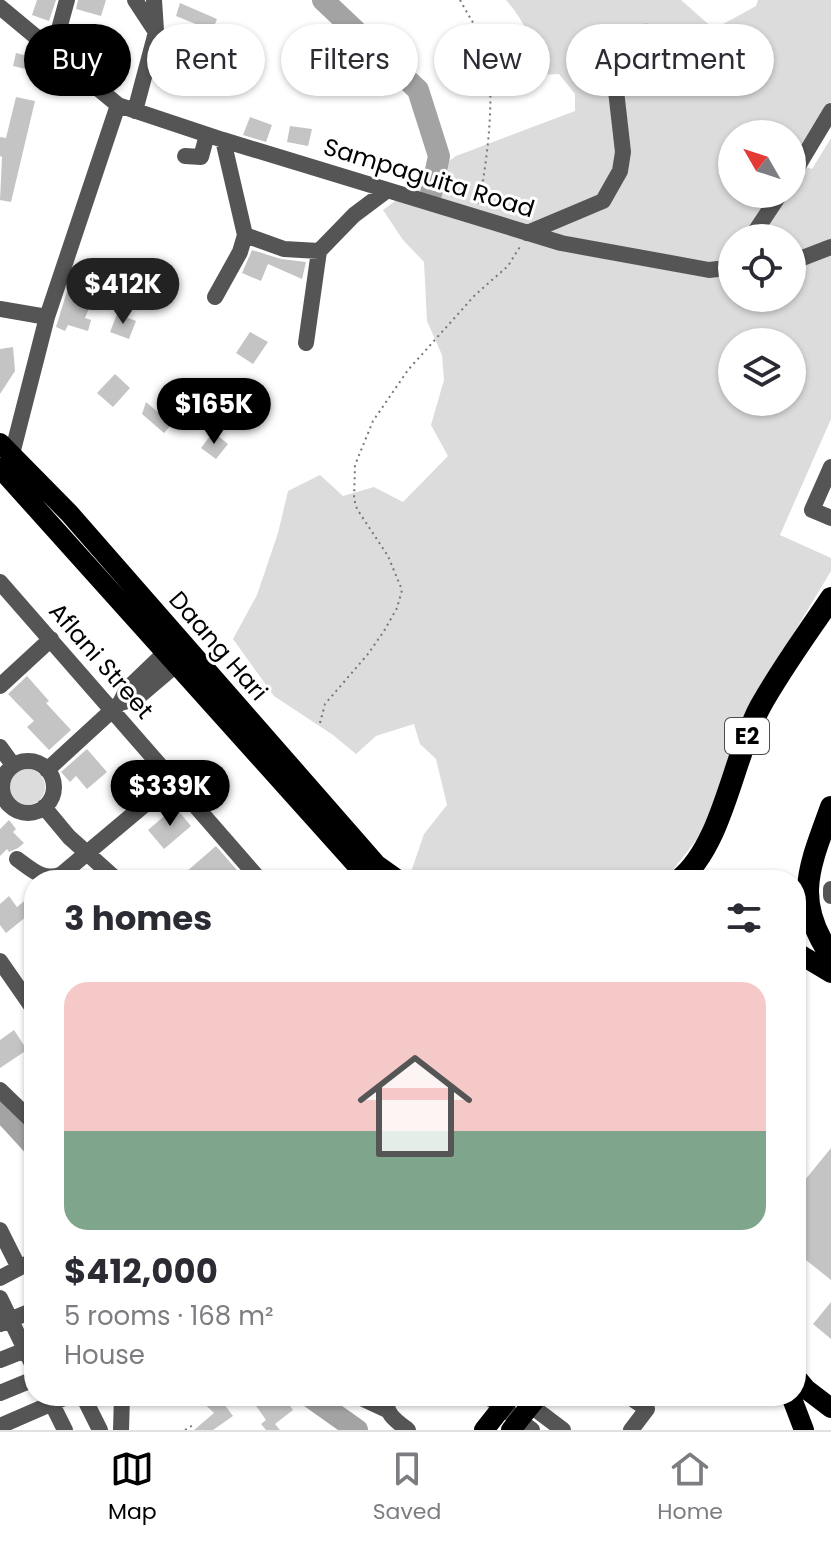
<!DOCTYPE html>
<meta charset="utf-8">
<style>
:root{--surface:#fff;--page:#f7f7f7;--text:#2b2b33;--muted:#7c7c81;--line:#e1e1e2;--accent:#000}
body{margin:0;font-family:Poppins,sans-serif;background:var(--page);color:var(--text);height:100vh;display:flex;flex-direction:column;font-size:30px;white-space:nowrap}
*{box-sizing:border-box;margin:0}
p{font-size:26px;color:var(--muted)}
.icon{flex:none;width:44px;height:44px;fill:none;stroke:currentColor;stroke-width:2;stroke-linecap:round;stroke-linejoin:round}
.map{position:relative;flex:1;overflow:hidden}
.details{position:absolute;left:24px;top:870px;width:782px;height:536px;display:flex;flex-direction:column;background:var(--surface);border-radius:32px;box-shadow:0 2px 6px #0004}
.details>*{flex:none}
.banner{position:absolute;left:24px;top:24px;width:784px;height:72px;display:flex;gap:16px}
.needle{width:52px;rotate:309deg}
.controls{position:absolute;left:718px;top:120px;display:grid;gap:16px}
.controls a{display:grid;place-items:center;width:88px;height:88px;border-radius:50%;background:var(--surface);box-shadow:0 2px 6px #0004;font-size:40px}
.price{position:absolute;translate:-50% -68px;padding:0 18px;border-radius:28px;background:var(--accent);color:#fff;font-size:26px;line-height:52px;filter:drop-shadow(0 2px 4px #0008)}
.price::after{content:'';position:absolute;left:50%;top:48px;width:24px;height:18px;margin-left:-12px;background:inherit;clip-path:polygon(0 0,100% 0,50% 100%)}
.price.on{background:#222;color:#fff}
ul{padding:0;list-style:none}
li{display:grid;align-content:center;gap:16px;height:424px;padding:0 40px}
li+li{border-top:2px solid var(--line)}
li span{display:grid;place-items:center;height:248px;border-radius:24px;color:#555}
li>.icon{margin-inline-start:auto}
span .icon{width:144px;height:144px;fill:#fffc;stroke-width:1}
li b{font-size:34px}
h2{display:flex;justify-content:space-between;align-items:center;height:96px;padding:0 40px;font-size:34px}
.pill{padding:0 28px;border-radius:36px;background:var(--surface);box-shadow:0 2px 6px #0004;font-size:28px;line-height:72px}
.pill.on{background:var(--accent);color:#fff}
.tab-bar{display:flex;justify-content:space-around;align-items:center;height:112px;border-top:2px solid var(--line);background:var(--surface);font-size:22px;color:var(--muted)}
.tab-bar a{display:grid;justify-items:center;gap:4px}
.tab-bar .on{color:var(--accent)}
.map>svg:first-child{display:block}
.green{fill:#dcdcdc;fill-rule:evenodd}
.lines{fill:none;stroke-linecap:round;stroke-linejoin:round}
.river{stroke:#a3a3a3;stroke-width:22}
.building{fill:#c4c4c4}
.path{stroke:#777;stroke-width:2;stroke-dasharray:2 4;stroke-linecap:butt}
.minor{stroke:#555;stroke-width:16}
.major{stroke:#000;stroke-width:20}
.highway{stroke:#000;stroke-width:22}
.labels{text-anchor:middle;stroke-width:6;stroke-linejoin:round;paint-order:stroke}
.shield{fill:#fff;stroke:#4c4c4c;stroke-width:2}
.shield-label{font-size:22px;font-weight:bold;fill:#000}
.street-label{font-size:24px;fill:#000;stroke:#fff}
</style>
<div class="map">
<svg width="831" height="1430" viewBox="0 0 831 1430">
<rect width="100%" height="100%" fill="#fff"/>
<path class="green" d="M 506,0 L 681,0 L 714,29 L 756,6 L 758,0 L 831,0 L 831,101 L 792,163 L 792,134 L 732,134 L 732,194 L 792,194 L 792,163 L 812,169 L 831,138 L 831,419 L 780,535 L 831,558 L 831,571 L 769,674 L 701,834 L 672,871 L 655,880 L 419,880 L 410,875 L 424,834 L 447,805 L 436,759 L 420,744 L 414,724 L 376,736 L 356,754 L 333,735 L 274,696 L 233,639 L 257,595 L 278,533 L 288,491 L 320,475 L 343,496 L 374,487 L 403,502 L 448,456 L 431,425 L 444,380 L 442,355 L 427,321 L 424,262 L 403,240 L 383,210 L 456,156 L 575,111 L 575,94 L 559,74 L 542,75 L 533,61 C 537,42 519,15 506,0 ZM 732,238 L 792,238 L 792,298 L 732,298 ZM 732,342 L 792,342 L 792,402 L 732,402 Z
M9 787a18 18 0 1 1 36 0a18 18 0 1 1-36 0Z"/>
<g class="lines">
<path class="river" d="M 323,0 L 418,90 L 439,156 L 431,194
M 0,1109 L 34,1146
M 309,1396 L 357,1430"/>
</g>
<path class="building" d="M 37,0 L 56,0 L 49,21 L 32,15 Z
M 78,0 L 106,0 L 101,16 L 76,9 Z
M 180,3 L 217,19 L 206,47 L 192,42 L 198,25 L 176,16 Z
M 648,23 L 640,38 L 622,48 L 617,29 Z
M 16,53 L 45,60 L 42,73 L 13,66 Z
M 16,97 L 35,101 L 11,202 L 0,200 L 2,157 L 0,156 L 0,137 L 6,138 Z
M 250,117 L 272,125 L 266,142 L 243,135 Z
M 290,126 L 312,129 L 308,146 L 287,142 Z
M 252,250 L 281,259 L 306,262 L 302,279 L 268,264 L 261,281 L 242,273 Z
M 72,275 L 98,286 L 85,318 L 91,320 L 88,331 L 68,325 L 65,331 L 56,327 Z
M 117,314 L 136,321 L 129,339 L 110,332 Z
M 250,332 L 268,342 L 253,364 L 236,353 Z
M 13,347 L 15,371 L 0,394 L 0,349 Z
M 115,374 L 130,388 L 113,407 L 97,393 Z
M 234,382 L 251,393 L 238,413 L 223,401 Z
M 146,402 L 172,424 L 164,433 L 142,414 Z
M 213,432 L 228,444 L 216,459 L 201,448 Z
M 27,676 L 49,701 L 46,703 L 71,730 L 49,750 L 27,727 L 34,721 L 8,694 Z
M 87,749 L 107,772 L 87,789 L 76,776 L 70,782 L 61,772 Z
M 175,807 L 191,826 L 164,849 L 148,830 Z
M 9,820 L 16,829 L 13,832 L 24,843 L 18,848 L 9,852 L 7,849 L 0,856 L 0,829 Z
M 216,846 L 236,869 L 245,880 L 192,880 L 186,872 Z
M 34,893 L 34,925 L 27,916 L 6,933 L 0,925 L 0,904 L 9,896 L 17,907 Z
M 14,1030 L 27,1050 L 0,1068 L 0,1040 Z
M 831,1148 L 831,1280 L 796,1252 L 796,1191 Z
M 831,1302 L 831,1339 L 813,1324 Z
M 196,1396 L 218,1396 L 233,1416 L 213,1430 L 194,1430 L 214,1413 Z
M 249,1396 L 267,1396 L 274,1406 L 285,1399 L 293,1410 L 275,1424 L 280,1430 L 266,1430 L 261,1424 L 266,1420 Z"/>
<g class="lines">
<path class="path" d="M 460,0 C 467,13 475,25 481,38 C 499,78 487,161 479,204
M 320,723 L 325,704 L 368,654 L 384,631 L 397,608 L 402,590 L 388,556 L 357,509 L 354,499 L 355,465 L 373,421 L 408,370 L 475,295 L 508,266 L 521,245
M 185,1430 L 193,1425"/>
<path class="minor" d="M 135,0 L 156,32 L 135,111
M 154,0 L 156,30
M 0,7 L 118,105 L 223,140 L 561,243 L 709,270 L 727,268 L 732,264
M 53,51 L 67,0
M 185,156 L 201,157 L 207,135
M 792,176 L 831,111
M 527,233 L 603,201 L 620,171 L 623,152 L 610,38
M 245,235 L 284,249 L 319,251
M 751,238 L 780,194
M 792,262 L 831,247
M 215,297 L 240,252 L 245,235 L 223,140
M 0,309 L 47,317
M 306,343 L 319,251 L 354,215 L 386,191
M 12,454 L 47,317 L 118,105
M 831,467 L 812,510 L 831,518
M 0,582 L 260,880
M 0,686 L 51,639
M 120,703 L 136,699 L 183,659
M 0,747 L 13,765
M2 787a26 26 0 1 1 52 0a26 26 0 1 1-52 0Z
M 47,770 L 120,703 L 127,689 L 173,645
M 44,807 L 69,837 L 117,880
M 17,859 C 32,870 44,882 62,874 L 174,780
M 831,889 L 831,896
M 0,961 L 34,1010
M 0,1090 L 34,1123
M 0,1230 L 19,1268
M 0,1278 L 34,1260
M 0,1298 L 34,1368
M 0,1324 L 34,1310
M 0,1360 L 33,1347
M 0,1393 L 34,1379
M 48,1396 L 65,1430
M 83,1396 L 100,1430
M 357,1396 L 387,1410
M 386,1396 C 385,1414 395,1420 408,1430
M 487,1396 L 532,1430
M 518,1396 L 563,1430
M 628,1396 L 647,1409 L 631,1430
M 0,1426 L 69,1396
M 121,1430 L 122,1396"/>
<path class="major" d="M 0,443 L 69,513 L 377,865 L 398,880
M 0,468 L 370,880
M 796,952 L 831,973
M 796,1377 L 806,1389 L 831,1408
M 791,1396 L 804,1430
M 484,1430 L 511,1396
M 511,1430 L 538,1396"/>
<path class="highway" d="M 831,807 C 810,866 792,899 831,956
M 679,880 C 723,845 733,757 760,707 C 781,669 807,634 831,598"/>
</g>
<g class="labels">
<rect class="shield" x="725" y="718" width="44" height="36" rx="6"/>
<g class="shield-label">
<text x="747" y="744">E2</text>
</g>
<g class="street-label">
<text transform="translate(429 178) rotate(17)" y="8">Sampaguita Road</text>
<text transform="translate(218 646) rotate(49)" y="8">Daang Hari</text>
<text transform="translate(101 661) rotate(49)" y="8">Aflani Street</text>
</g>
</g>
</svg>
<div class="controls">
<a><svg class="needle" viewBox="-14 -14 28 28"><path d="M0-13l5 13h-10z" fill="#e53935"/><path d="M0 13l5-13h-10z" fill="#7c7c81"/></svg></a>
<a><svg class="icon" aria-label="locate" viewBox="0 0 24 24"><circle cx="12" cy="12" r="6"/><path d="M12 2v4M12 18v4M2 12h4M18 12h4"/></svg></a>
<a><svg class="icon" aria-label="layers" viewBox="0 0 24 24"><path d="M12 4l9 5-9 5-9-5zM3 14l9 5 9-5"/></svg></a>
</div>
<b class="price on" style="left:123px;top:326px">$412K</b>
<b class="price" style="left:214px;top:446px">$165K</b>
<b class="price" style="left:170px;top:828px">$339K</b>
<div class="banner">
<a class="pill on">Buy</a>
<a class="pill">Rent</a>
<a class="pill">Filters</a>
<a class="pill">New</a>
<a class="pill">Apartment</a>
</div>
<section class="details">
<h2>3 homes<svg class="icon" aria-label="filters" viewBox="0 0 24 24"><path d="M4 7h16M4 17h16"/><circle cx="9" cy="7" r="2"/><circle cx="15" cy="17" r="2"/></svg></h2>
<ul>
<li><span style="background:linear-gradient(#f6c9c9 60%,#7fa58c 0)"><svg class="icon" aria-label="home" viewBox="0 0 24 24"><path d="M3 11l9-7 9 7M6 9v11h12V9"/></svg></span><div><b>$412,000</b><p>5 rooms · 168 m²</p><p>House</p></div></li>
</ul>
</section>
</div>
<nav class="tab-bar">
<a class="on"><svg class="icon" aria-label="map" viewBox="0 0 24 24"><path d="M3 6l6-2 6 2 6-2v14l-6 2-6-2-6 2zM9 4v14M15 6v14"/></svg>Map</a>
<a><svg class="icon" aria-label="saved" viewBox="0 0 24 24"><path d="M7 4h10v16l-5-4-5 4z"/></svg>Saved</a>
<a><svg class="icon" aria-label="home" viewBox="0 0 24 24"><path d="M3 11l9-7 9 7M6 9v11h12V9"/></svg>Home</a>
</nav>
